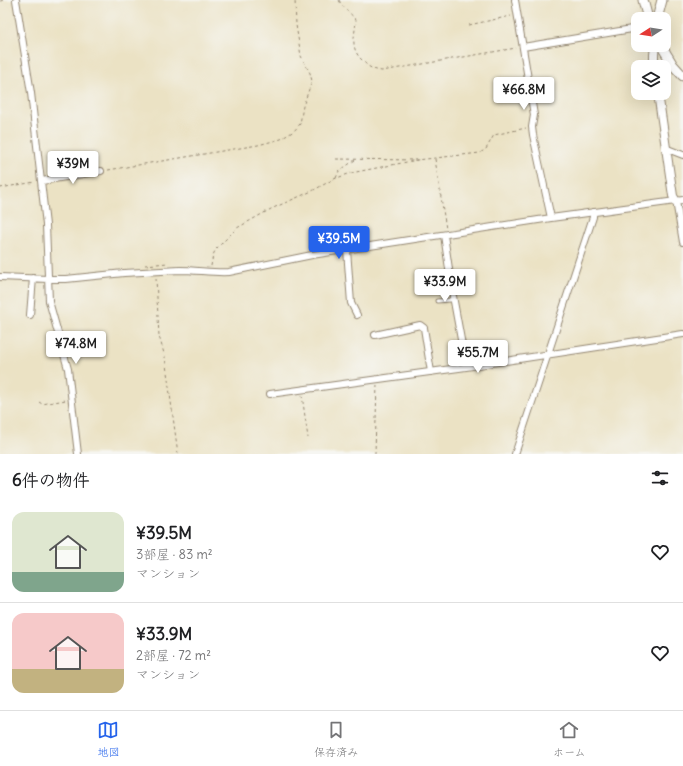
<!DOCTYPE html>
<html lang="ja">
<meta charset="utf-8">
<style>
:root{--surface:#fff;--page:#f2f2f2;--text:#202124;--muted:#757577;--line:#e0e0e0;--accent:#2563eb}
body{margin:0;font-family:Delius,"Klee One",sans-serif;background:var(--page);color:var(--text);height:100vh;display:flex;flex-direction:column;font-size:15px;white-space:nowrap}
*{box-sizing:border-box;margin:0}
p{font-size:13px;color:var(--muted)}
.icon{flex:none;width:22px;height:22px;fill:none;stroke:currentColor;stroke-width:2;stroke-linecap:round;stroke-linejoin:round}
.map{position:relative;height:454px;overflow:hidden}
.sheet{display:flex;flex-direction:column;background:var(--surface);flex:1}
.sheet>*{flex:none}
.needle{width:26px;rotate:258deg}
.fabs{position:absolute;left:631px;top:12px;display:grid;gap:8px}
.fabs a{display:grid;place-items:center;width:40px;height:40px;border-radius:8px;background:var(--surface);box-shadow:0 4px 16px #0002;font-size:20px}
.price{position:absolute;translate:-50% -34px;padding:0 9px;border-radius:4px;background:#fff;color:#222;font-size:13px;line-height:26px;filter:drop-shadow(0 1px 2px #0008)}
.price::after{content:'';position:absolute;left:50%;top:24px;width:12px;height:9px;margin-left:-6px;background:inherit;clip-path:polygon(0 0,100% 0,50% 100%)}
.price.on{background:var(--accent);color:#fff}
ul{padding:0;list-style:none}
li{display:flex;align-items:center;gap:12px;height:100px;padding:0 12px}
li+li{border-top:1px solid var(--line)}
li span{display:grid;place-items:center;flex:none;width:112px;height:80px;border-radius:12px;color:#555}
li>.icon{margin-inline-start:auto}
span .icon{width:48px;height:48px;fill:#fffc;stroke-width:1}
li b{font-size:17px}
h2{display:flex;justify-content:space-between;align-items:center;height:48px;padding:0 12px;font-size:17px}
.dock{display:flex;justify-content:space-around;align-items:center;height:56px;border-top:1px solid var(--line);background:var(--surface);font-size:11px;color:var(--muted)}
.dock a{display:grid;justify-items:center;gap:2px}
.dock .on{color:var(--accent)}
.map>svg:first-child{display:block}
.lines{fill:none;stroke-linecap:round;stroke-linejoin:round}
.service-casing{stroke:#938671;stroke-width:5}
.minor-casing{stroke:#938671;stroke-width:8}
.tertiary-casing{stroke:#938671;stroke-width:10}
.secondary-casing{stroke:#938671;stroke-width:11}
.path{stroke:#938671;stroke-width:1;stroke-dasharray:3 3;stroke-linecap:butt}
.service{stroke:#fff;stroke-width:3}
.minor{stroke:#fff;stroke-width:6}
.tertiary{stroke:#fff;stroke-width:8}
.secondary{stroke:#fff;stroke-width:9}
</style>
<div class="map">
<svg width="683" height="454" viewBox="0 0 683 454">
<rect width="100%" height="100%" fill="#f6f6f2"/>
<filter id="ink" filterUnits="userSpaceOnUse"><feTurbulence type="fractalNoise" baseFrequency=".025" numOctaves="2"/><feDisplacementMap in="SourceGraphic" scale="8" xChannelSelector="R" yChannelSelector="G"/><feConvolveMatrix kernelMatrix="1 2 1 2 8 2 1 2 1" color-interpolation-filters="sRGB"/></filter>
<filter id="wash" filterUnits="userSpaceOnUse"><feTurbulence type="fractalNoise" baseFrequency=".012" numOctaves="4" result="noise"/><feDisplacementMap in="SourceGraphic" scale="16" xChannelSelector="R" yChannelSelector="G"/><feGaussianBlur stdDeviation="0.9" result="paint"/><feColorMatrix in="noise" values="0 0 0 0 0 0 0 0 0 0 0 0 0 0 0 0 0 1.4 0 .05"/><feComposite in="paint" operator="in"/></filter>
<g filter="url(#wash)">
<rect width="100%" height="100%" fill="#ebe2c4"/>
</g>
<g filter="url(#ink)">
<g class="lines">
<defs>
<path id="service" d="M 437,301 L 450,300 L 453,296"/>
<path id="minor" d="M 16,0 L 31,93 L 46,225 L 49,301 L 68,369 L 78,454
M 515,0 L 534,115 L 532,127 L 533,135 L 551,218
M 523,47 L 638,28
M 665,148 L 683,155
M 42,181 L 101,171
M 676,201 L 683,242
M 444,235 L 453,296 L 466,367
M 347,250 L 351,303 L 357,315
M 0,277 L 48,279 L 66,279 L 124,273 L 180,270 C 197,270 213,273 229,272 L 312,255 L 551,218 L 683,200
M 30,315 L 33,278
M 375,335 L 420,325 L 424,328 L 431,372
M 270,394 L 466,367 L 683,334
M 515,454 L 593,217 L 593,212"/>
<path id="tertiary" d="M 654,67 L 654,55 L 655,45
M 658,93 L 673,196 L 676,201"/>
<path id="secondary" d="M 643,0 L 648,19
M 657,19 L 662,0
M 661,45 L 673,65 L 683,76"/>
</defs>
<use href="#service" class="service-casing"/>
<use href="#minor" class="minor-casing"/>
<use href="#tertiary" class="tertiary-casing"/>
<use href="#secondary" class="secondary-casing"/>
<path class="path" d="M 339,0 C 343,9 350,12 356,20 C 355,37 349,48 363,61 C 369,68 374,70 382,71 L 516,48
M 0,1 L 4,0
M 469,25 L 511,16
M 336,159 L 417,160
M 435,159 L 446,229
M 108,170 L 258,145 L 281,139 L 294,131 L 300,124 L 303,106 L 312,81 L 310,73 L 301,56 L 296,25 L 295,0
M 336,178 L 339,171 L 355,160
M 0,188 L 35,182
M 145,265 L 168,263
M 211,266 L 213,255 L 216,249 L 237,228 L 271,209 L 312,191 L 334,179 L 351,173 L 417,160 L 480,153 L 486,149 L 494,135 L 526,128
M 156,278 L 159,336 L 165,357 L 178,454
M 302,395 L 308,438
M 39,402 L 42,404 L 66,400
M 375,454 L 377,384"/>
<use href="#service" class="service"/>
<use href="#minor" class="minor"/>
<use href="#tertiary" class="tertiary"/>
<use href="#secondary" class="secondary"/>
</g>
</g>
</svg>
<div class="fabs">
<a><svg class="needle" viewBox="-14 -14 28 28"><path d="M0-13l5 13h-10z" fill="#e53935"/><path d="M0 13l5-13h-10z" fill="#757577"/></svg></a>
<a><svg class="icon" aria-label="layers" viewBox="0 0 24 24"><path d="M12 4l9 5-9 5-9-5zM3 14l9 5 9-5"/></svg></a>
</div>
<b class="price" style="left:524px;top:111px">¥66.8M</b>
<b class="price" style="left:73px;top:185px">¥39M</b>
<b class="price on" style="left:339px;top:260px">¥39.5M</b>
<b class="price" style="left:445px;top:303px">¥33.9M</b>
<b class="price" style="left:76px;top:365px">¥74.8M</b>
<b class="price" style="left:478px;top:374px">¥55.7M</b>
</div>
<section class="sheet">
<h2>6件の物件<svg class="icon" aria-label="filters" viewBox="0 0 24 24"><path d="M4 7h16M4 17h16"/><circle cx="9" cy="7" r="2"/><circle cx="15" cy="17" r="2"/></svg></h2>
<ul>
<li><span style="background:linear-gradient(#dfe7d0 75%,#7fa58c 0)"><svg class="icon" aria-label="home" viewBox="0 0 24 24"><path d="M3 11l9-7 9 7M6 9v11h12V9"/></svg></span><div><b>¥39.5M</b><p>3部屋 · 83 m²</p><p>マンション</p></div><svg class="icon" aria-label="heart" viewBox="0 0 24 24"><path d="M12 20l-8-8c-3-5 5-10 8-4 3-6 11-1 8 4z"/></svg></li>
<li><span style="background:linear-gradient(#f6c9c9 70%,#c2b280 0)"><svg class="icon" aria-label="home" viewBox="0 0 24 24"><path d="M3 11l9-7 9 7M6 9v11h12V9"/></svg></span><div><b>¥33.9M</b><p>2部屋 · 72 m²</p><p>マンション</p></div><svg class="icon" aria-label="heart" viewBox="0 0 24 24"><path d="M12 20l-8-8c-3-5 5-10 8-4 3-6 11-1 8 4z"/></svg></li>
</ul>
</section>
<nav class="dock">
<a class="on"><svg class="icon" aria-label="map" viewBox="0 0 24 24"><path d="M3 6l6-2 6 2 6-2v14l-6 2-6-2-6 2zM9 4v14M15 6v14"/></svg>地図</a>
<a><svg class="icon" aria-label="saved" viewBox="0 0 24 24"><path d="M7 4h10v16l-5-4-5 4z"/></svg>保存済み</a>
<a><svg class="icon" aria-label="home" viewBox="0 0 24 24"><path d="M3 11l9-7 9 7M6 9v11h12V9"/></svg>ホーム</a>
</nav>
